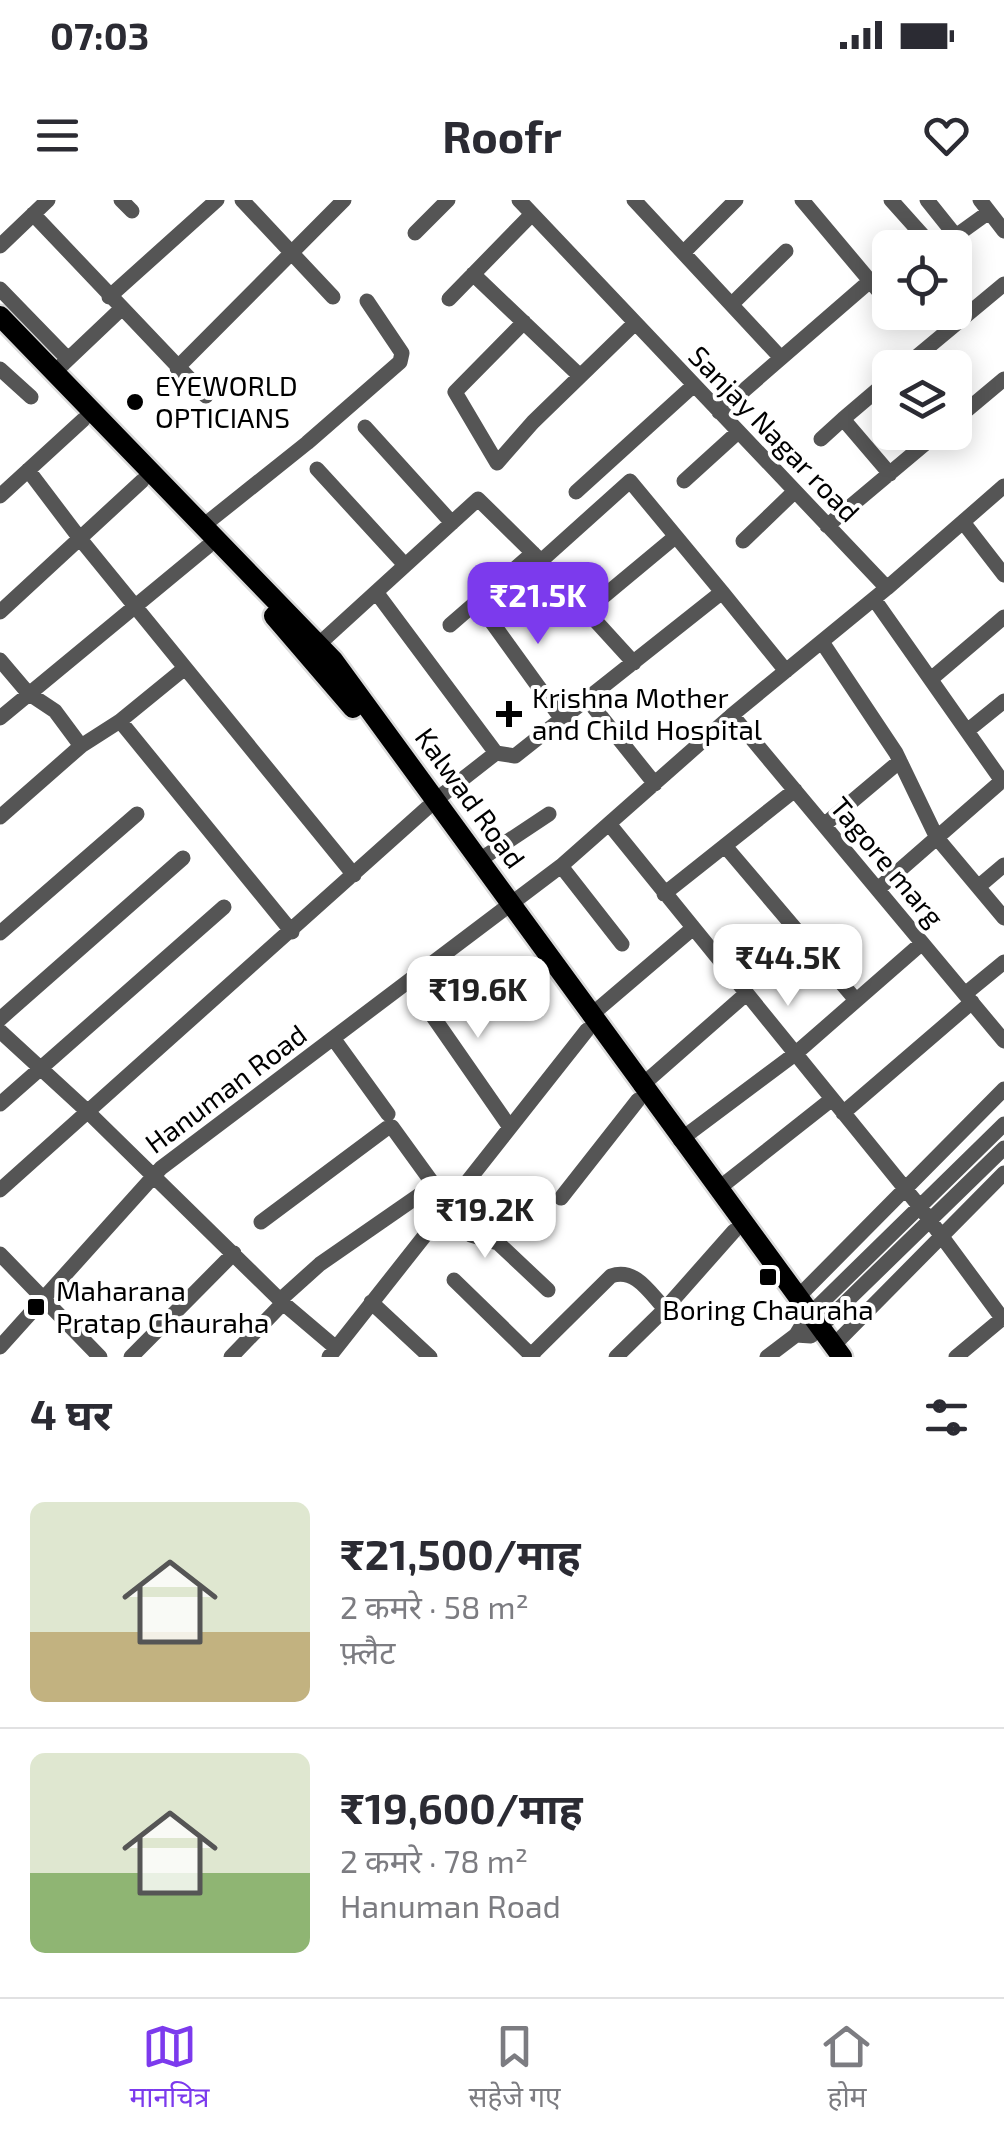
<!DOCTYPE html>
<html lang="hi">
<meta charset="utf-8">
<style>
:root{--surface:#fff;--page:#f7f7f7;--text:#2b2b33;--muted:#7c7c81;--line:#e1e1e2;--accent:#7c3aed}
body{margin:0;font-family:"Exo 2","Noto Sans Devanagari",sans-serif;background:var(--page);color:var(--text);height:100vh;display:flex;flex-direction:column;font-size:38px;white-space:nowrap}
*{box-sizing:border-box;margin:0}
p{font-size:32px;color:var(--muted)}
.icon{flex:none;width:55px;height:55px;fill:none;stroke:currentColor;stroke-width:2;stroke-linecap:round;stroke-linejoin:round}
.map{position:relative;height:1157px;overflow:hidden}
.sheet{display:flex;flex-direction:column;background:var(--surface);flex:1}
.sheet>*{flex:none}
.buttons{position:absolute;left:872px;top:30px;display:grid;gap:20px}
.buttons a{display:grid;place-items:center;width:100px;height:100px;border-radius:15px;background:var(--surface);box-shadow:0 5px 25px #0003;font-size:50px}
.price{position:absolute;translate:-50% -85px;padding:0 22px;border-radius:20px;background:#fff;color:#222;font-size:32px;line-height:65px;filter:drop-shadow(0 2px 5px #0008)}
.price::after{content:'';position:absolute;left:50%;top:60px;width:30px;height:22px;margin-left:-15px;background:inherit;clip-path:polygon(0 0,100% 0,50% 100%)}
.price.active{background:var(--accent);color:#fff}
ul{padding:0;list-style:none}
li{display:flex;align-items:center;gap:30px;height:250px;padding:0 30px}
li+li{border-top:2px solid var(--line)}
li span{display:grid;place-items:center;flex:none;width:280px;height:200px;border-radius:15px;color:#555}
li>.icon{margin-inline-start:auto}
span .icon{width:120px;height:120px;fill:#fffc;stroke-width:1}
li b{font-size:42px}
h2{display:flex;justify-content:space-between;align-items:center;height:120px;padding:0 30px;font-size:42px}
.status{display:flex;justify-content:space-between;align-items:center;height:70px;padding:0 50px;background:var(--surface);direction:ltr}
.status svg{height:28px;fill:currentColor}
header{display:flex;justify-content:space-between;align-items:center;height:130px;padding:0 30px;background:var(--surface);font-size:45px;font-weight:700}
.tabs{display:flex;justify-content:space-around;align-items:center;height:140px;border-top:2px solid var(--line);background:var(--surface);font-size:28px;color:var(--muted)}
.tabs a{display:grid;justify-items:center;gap:5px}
.tabs .active{color:var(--accent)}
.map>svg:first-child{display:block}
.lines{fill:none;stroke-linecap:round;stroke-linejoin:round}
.major-casing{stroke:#dbdbdb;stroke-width:25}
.minor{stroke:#555;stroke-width:15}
.major{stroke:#000;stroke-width:20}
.poi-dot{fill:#000;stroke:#fff;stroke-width:4}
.labels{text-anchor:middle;stroke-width:8;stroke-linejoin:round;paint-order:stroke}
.poi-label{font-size:28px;fill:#000;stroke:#fff;text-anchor:start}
.street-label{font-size:28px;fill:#000;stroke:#fff}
</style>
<div class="status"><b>07:03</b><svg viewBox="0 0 49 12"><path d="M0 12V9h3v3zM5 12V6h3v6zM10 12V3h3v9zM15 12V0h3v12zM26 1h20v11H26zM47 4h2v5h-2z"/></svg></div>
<header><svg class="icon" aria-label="menu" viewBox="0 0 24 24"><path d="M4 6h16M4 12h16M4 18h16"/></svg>Roofr<svg class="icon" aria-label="heart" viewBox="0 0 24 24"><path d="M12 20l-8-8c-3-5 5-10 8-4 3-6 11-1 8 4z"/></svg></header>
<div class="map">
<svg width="1004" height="1157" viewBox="0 0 1004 1157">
<rect width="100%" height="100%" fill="#fff"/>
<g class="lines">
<defs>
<path id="major" d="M 0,116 L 333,460 L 842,1157
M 274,416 L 353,508"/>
</defs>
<use href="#major" class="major-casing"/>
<path class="minor" d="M 121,0 L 132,11
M 242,0 L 333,97
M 519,0 L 887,388 L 1004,286
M 634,0 L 781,158
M 802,0 L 881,94 L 890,86
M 891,0 L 934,48
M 927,0 L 955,35
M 980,0 L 1004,31
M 33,14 L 206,196
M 415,33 L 448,0
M 0,46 L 48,0
M 939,48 L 989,12
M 685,51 L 736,0
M 473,74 L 580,176
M 0,89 L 68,159
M 109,97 L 217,0
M 449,99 L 532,14
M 732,104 L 786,51
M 524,122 L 455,192 L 497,263 L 533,222 L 635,123
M 62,165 L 121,109
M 177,168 L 344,0
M 903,168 L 1004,84
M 0,169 L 31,197
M 719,212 L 870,81
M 955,220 L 1004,179
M 365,227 L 452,323
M 821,239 L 843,219
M 317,269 L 405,365
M 28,270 L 81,340 L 354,675
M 890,274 L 843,219 L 890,179
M 684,281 L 738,232
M 576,292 L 694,185
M 0,296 L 83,220
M 963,322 L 1004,375
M 203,326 L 307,243 L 400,162 L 402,153 L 367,101
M 827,326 L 939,232
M 743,341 L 794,292
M 541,361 L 630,281 L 722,392
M 376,392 L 496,553 L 515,556 L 722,392 L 786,471
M 874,399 L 1002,581
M 478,403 L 561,518
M 586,411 L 675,337
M 0,412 L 142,281
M 450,425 L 533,353
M 822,442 L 896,553 L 937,638 L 1004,718
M 319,444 L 478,299 L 541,361 L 634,463
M 0,460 L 28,493 L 55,511 L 81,546
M 931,479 L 1004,417
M 587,499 L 655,584
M 732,515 L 1004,841
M 0,518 L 207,347
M 120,521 L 292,732
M 967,531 L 1004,501
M 437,599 L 496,553
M 0,617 L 81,546 L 120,521 L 185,468
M 610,625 L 920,1007 L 1002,1118
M 824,625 L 900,561
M 725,646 L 855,799
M 481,659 L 549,614
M 561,666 L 622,744
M 978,687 L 1004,665
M 878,689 L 1004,579
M 664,694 L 795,590
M 0,733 L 137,614
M 409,782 L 509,926
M 965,794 L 1004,762
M 590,816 L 692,729
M 0,819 L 183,658
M 0,831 L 87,911 L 283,1103 L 231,1157
M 333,838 L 388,914
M 641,886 L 746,794
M 0,904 L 224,707
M 843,913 L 972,802
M 680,940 L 795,854 L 922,743
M 718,989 L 832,899
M 0,990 L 427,608
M 561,998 L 638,900
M 444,1012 L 471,1035 L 498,1043 L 548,1090
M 261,1022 L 387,928 L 392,927 L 434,985
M 0,1054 L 100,1157
M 454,1080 L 533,1157
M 798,1097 L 1004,889
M 280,1100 L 320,1064 L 434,985 L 453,999
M 371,1102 L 430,1157
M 283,1103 L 336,1148
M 796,1135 L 811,1136 L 1004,948
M 833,1146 L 1004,973
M 0,1147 L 161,968 L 561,666 L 732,515 L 887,388
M 531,1155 L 611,1076 C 635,1067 650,1093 665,1109
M 131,1157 L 234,1053
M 329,1157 L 587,830
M 616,1157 L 665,1109 L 734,1031
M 767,1157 L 796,1135 L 807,1117 L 1004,924
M 956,1157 L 1004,1117"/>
<use href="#major" class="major"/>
</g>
<g class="poi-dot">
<circle cx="135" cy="202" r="10"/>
<path d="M504 499h10v10h10v10h-10v10h-10v-10h-10v-10h10z"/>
<rect x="758" y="1067" width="20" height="20" rx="5"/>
<rect x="26" y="1097" width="20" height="20" rx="5"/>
</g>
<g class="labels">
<g class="poi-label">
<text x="155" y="196">EYEWORLD<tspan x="155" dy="32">OPTICIANS</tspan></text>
<text x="532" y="508">Krishna Mother<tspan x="532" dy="32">and Child Hospital</tspan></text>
<text x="56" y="1101">Maharana<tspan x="56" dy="32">Pratap Chauraha</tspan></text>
<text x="768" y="1120" text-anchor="middle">Boring Chauraha</text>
</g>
<g class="street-label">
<text transform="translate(774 234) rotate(46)" y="10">Sanjay Nagar road</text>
<text transform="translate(470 598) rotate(54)" y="10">Kalwad Road</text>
<text transform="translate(887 662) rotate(50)" y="10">Tagore marg</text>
<text transform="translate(226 889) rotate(-37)" y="10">Hanuman Road</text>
</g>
</g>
</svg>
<div class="buttons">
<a><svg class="icon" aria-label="locate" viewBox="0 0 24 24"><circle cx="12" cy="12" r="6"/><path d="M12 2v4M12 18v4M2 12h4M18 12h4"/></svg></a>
<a><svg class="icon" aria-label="layers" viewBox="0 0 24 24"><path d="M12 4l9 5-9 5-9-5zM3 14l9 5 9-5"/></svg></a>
</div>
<b class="price active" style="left:538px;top:447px">₹21.5K</b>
<b class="price" style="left:788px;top:809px">₹44.5K</b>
<b class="price" style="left:478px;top:841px">₹19.6K</b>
<b class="price" style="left:485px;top:1061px">₹19.2K</b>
</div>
<section class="sheet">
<h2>4 घर<svg class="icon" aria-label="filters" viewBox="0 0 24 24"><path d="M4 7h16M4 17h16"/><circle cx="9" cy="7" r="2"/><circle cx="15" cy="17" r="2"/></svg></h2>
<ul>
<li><span style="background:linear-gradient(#dfe7d0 65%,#c2b280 0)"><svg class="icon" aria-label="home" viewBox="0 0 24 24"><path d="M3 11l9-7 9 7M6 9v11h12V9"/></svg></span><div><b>₹21,500/माह</b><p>2 कमरे · 58 m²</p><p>फ़्लैट</p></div></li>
<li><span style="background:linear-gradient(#dfe7d0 60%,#8fb573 0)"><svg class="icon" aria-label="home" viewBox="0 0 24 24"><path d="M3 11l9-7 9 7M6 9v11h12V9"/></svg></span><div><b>₹19,600/माह</b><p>2 कमरे · 78 m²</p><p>Hanuman Road</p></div></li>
</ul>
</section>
<nav class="tabs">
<a class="active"><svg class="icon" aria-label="map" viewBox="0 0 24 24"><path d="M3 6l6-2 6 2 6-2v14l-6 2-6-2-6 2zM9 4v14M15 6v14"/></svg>मानचित्र</a>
<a><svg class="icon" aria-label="saved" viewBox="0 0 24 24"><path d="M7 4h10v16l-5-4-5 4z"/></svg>सहेजे गए</a>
<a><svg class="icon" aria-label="home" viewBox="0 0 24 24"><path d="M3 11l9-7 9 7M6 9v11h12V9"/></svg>होम</a>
</nav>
